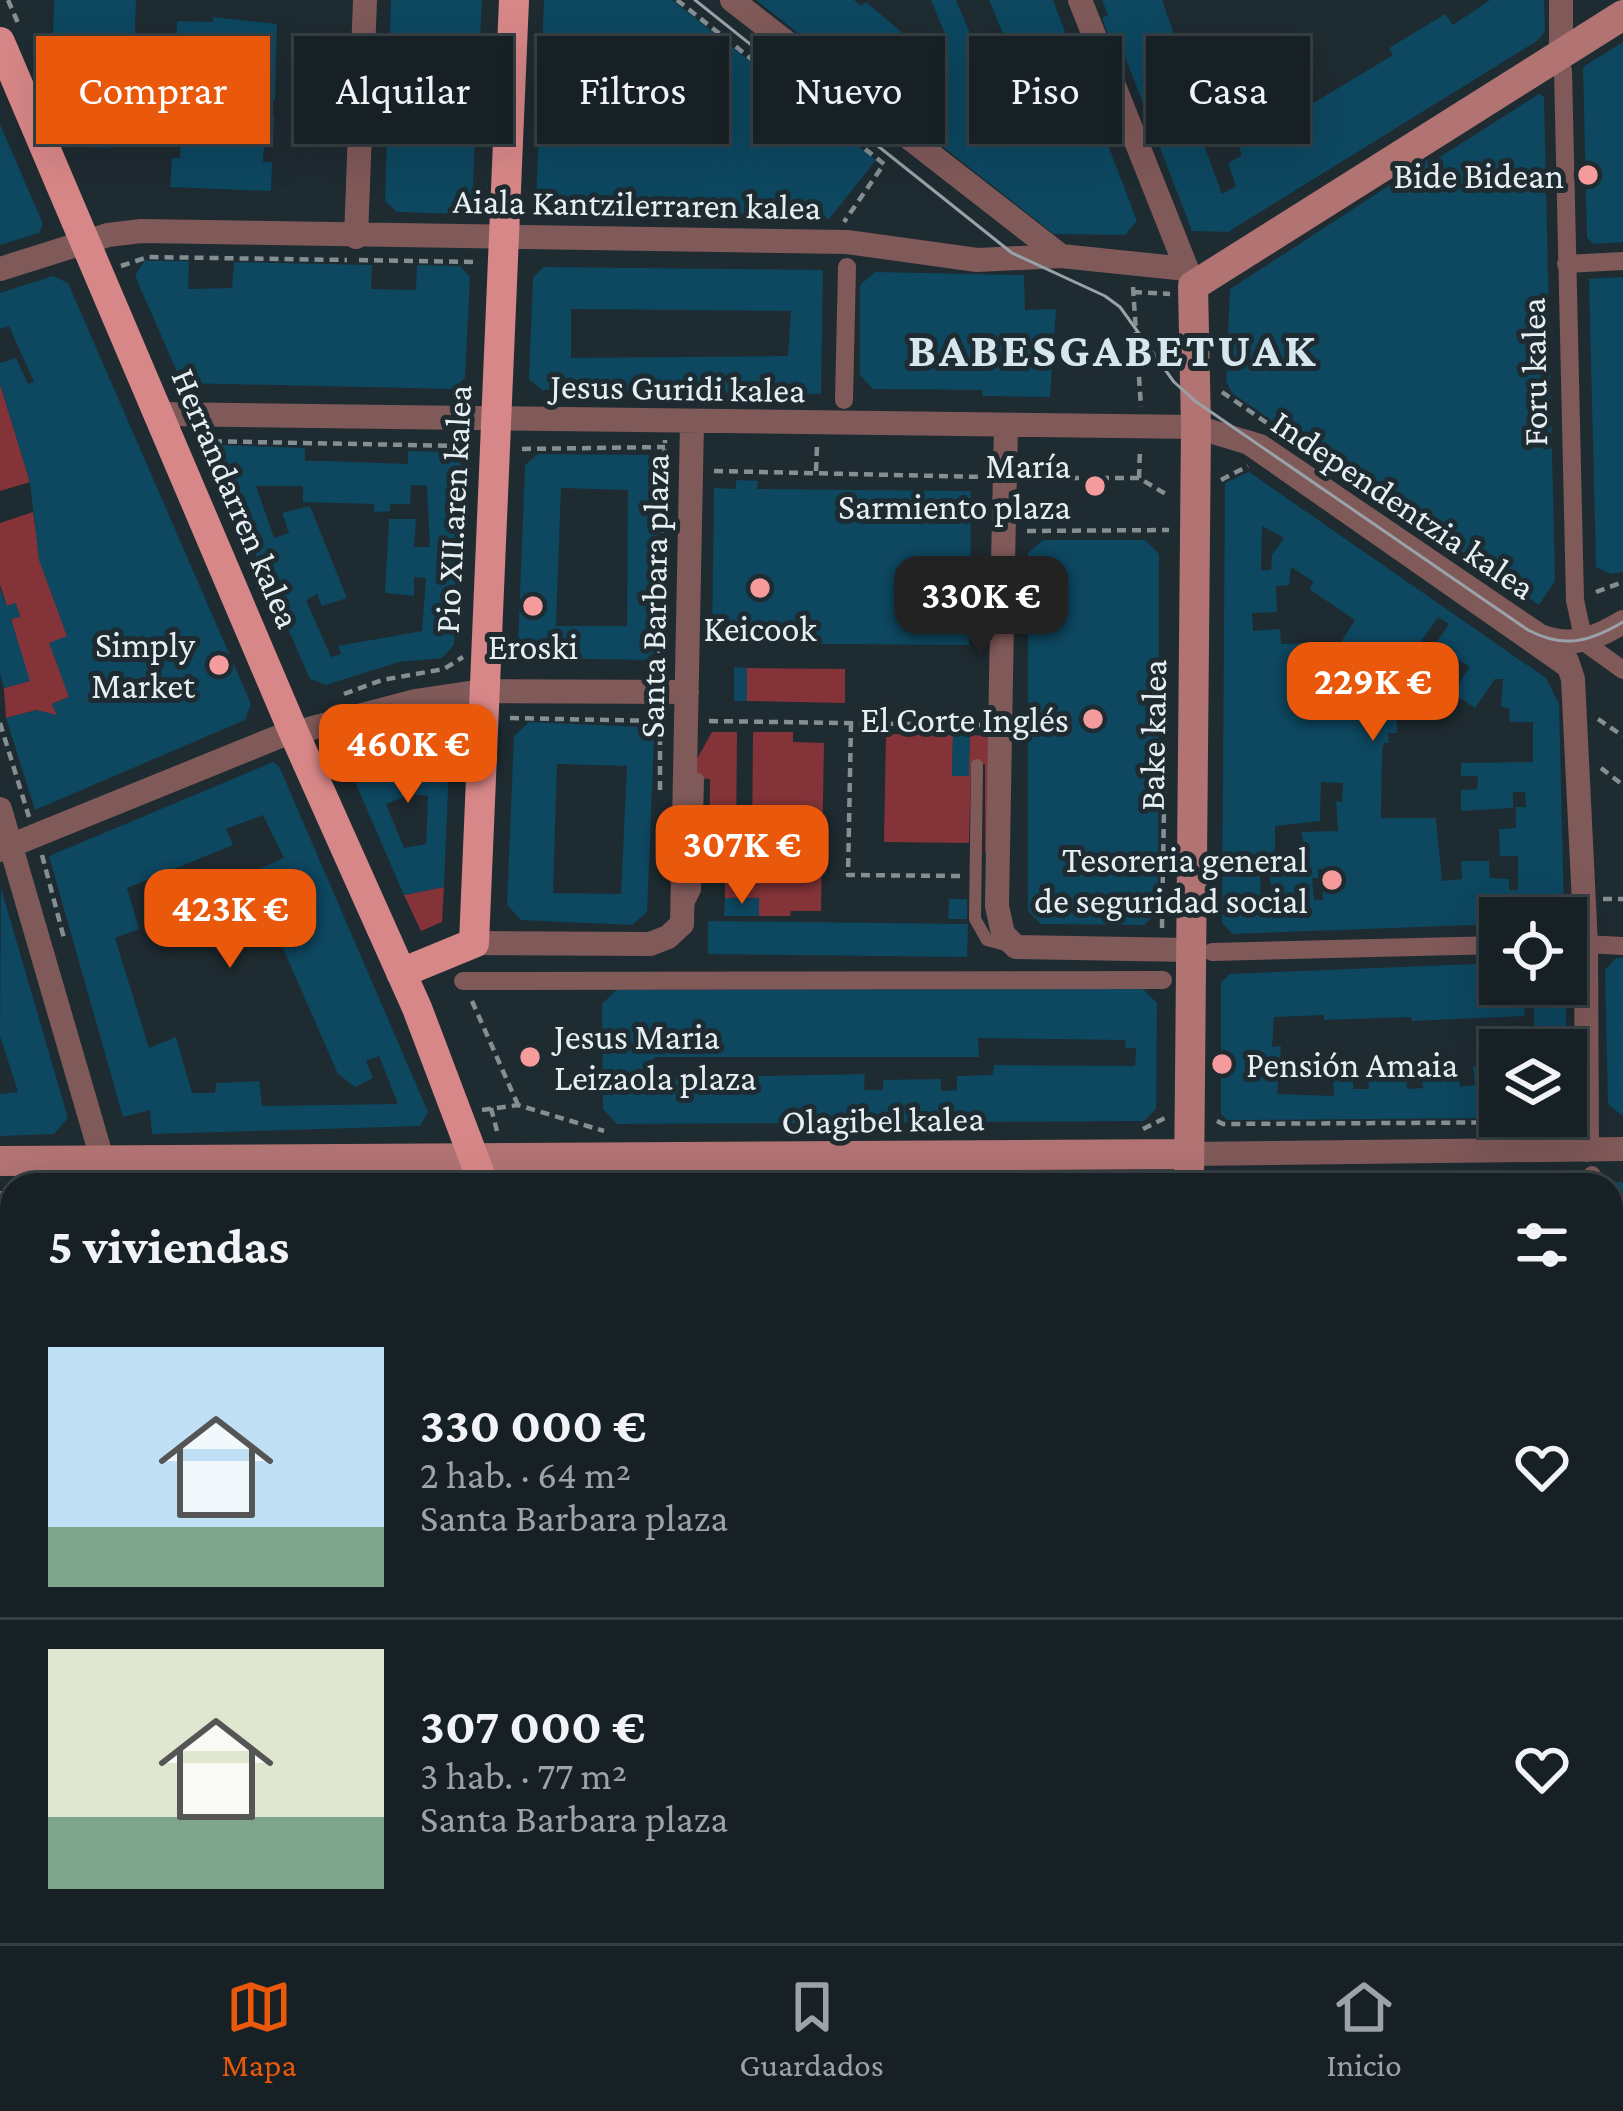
<!DOCTYPE html>
<html lang="es">
<meta charset="utf-8">
<style>
:root{--surface:#162025;--page:#232d32;--text:#f1f3f6;--muted:#9ea3a7;--line:#353e42;--accent:#ea580c}
body{margin:0;font-family:"Crimson Pro",serif;background:var(--page);color:var(--text);height:100vh;display:flex;flex-direction:column;font-size:45px;white-space:nowrap}
*{box-sizing:border-box;margin:0}
p{font-size:39px;color:var(--muted)}
.icon{flex:none;width:66px;height:66px;fill:none;stroke:currentColor;stroke-width:2;stroke-linecap:round;stroke-linejoin:round}
.map{position:relative;flex:1;overflow:hidden}
.sheet{position:absolute;left:0px;top:1173px;width:1623px;height:771px;display:flex;flex-direction:column;background:var(--surface);border-radius:36px 36px 0 0;box-shadow:0 12px 48px #0002,0 0 0 3px var(--line)}
.sheet>*{flex:none}
.guide{position:absolute;left:36px;top:36px;width:1551px;height:108px;display:flex;gap:24px}
.buttons{position:absolute;left:1479px;top:897px;display:grid;gap:24px}
.buttons a{display:grid;place-items:center;width:108px;height:108px;border-radius:0px;background:var(--surface);box-shadow:0 12px 48px #0002,0 0 0 3px var(--line);font-size:60px}
.price{position:absolute;translate:-50% -102px;padding:0 27px;border-radius:24px;background:var(--accent);color:#fff;font-size:39px;line-height:78px;filter:drop-shadow(0 3px 6px #0008)}
.price::after{content:'';position:absolute;left:50%;top:72px;width:36px;height:27px;margin-left:-18px;background:inherit;clip-path:polygon(0 0,100% 0,50% 100%)}
.price.current{background:#222;color:#fff}
ul{padding:0;list-style:none}
li{display:flex;align-items:center;gap:36px;height:300px;padding:0 48px}
li+li{border-top:3px solid var(--line)}
li span{display:grid;place-items:center;flex:none;width:336px;height:240px;border-radius:0px;color:#555}
li>.icon{margin-inline-start:auto}
span .icon{width:144px;height:144px;fill:#fffc;stroke-width:1}
li b{font-size:51px}
h2{display:flex;justify-content:space-between;align-items:center;height:144px;padding:0 48px;font-size:51px}
.chip{padding:0 42px;border-radius:0px;background:var(--surface);box-shadow:0 12px 48px #0002,0 0 0 3px var(--line);font-size:42px;line-height:108px}
.chip.current{background:var(--accent);color:#fff}
.tabs{display:flex;justify-content:space-around;align-items:center;height:168px;border-top:3px solid var(--line);background:var(--surface);font-size:33px;color:var(--muted)}
.tabs a{display:grid;justify-items:center;gap:6px}
.tabs .current{color:var(--accent)}
.map>svg:first-child{display:block}
.green{fill:#843439}
.building{fill:#0d4760;fill-rule:evenodd}
.lines{fill:none;stroke-linecap:round;stroke-linejoin:round}
.path{stroke:#848f94;stroke-width:4.5;stroke-dasharray:9 6;stroke-linecap:butt}
.service{stroke:#805959;stroke-width:12}
.pedestrian{stroke:#805959;stroke-width:18}
.minor{stroke:#805959;stroke-width:24}
.secondary{stroke:#b27373;stroke-width:30}
.primary{stroke:#d88788;stroke-width:30}
.tram{stroke:#98a2a8;stroke-width:3}
.poi-dot{fill:#f59b9b;stroke:#1e2b31;stroke-width:4.5}
.labels{text-anchor:middle;stroke-width:10;stroke-linejoin:round;paint-order:stroke}
.poi-label{font-size:36px;fill:#e7eff4;stroke:#1e2b31;text-anchor:end}
.street-label{font-size:36px;fill:#e7eff4;stroke:#1e2b31}
.district-label{font-size:48px;font-weight:bold;letter-spacing:3px;fill:#d6e6ee;stroke:#1e2b31}
</style>
<div class="map">
<svg width="1623" height="1943" viewBox="0 0 1623 1943">
<rect width="100%" height="100%" fill="#1e2b31"/>
<path class="green" d="M 0,384 L 30,482 L 0,491 Z
M 33,512 L 40,560 L 67,636 L 69,697 L 52,704 L 57,715 L 53,716 L 37,710 L 6,718 L 4,688 L 29,681 L 11,619 L 20,616 L 16,604 L 7,606 L 0,585 L 0,523 Z
M 747,668 L 845,669 L 845,703 L 747,701 Z
M 712,732 L 737,732 L 736,846 L 709,870 L 710,779 L 692,778 L 692,768 Z
M 753,732 L 793,732 L 793,742 L 824,743 L 821,911 L 791,911 L 790,916 L 759,916 L 759,898 L 725,898 L 725,876 L 752,852 Z
M 886,734 L 953,735 L 952,775 L 968,776 L 970,735 L 993,736 L 991,852 L 985,852 L 985,764 L 971,764 L 969,843 L 884,842 Z
M 444,887 L 442,922 L 421,931 L 404,895 Z
M 496,1932 L 616,1932 L 620,1943 L 500,1943 Z"/>
<path class="building" d="M 54,0 L 136,0 L 134,58 L 125,57 L 125,71 L 153,72 L 150,134 L 112,132 L 111,148 L 86,147 L 86,131 L 80,131 L 52,66 Z
M 391,0 L 482,0 L 472,204 L 461,214 L 397,212 L 385,201 Z
M 544,0 L 672,0 L 876,160 L 829,219 L 547,216 L 536,203 Z
M 756,0 L 854,0 L 861,6 L 866,2 L 917,45 L 945,34 L 931,0 L 956,0 L 981,59 L 1009,48 L 989,0 L 1053,0 L 1137,221 L 1125,235 L 1054,234 Z
M 1102,0 L 1162,0 L 1194,91 L 1208,82 L 1223,125 L 1201,137 L 1222,194 L 1236,186 L 1228,163 L 1241,156 L 1240,147 L 1393,55 L 1389,48 L 1445,14 L 1453,25 L 1490,0 L 1544,0 L 1545,31 L 1537,41 L 1228,232 L 1192,231 L 1119,41 L 1112,44 L 1102,18 L 1108,15 Z
M 213,17 L 277,24 L 275,101 L 261,100 L 260,115 L 274,115 L 273,144 L 264,144 L 263,162 L 272,162 L 271,191 L 170,187 L 172,158 L 180,158 L 181,140 L 173,140 L 174,111 L 166,111 L 167,97 L 174,98 L 177,21 L 213,22 Z
M 1623,42 L 1623,242 L 1594,244 L 1587,238 L 1583,67 Z
M 297,74 L 339,75 L 336,147 L 295,145 Z
M 1539,94 L 1544,97 L 1555,581 L 1539,605 L 1232,393 L 1226,381 L 1230,289 L 1430,159 L 1432,162 Z
M 0,124 L 43,224 L 39,233 L 0,245 Z
M 144,261 L 189,261 L 188,289 L 232,288 L 234,262 L 372,265 L 371,289 L 416,290 L 417,265 L 460,266 L 470,277 L 465,378 L 453,389 L 182,383 L 135,276 Z
M 544,267 L 823,270 L 821,394 L 542,390 L 529,379 L 533,277 ZM 571,309 L 791,311 L 788,356 L 571,358 Z
M 875,272 L 1024,275 L 1025,310 L 1056,309 L 1050,397 L 982,396 L 982,390 L 873,389 L 860,375 L 860,285 Z
M 53,276 L 68,283 L 251,704 L 245,720 L 35,810 L 6,718 L 37,710 L 57,715 L 52,704 L 69,697 L 49,643 L 67,636 L 39,560 L 30,482 L 0,384 L 0,363 L 16,358 L 28,384 L 34,382 L 9,326 L 0,329 L 0,293 Z
M 1623,277 L 1623,572 L 1611,574 L 1596,567 L 1589,279 Z
M 222,445 L 305,448 L 305,461 L 326,461 L 408,464 L 408,451 L 450,452 L 462,465 L 454,645 L 442,658 L 399,662 L 326,685 L 310,679 L 214,459 ZM 411,485 L 427,486 L 430,547 L 414,547 L 416,519 L 389,519 L 385,593 L 414,596 L 414,577 L 426,578 L 422,631 L 338,646 L 341,654 L 331,657 L 306,600 L 317,594 L 322,606 L 347,598 L 310,506 L 282,513 L 289,533 L 274,538 L 256,486 L 303,486 L 303,502 L 374,504 L 374,512 L 390,511 L 390,504 L 410,504 Z
M 538,454 L 648,455 L 659,466 L 657,649 L 646,660 L 529,658 L 518,646 L 525,465 ZM 561,488 L 628,490 L 627,626 L 556,626 Z
M 1249,472 L 1546,678 L 1559,704 L 1564,910 L 1556,918 L 1500,918 L 1500,924 L 1233,934 L 1222,923 L 1225,483 ZM 1262,526 L 1284,538 L 1272,555 L 1271,570 L 1261,570 ZM 1291,567 L 1314,582 L 1309,589 L 1355,620 L 1341,642 L 1281,644 L 1280,629 L 1253,631 L 1252,613 L 1277,612 L 1276,586 L 1289,585 ZM 1438,617 L 1449,624 L 1430,652 L 1431,685 L 1441,685 L 1459,660 L 1470,667 L 1452,693 L 1475,708 L 1495,679 L 1503,679 L 1501,707 L 1509,708 L 1510,722 L 1533,722 L 1533,762 L 1461,763 L 1461,776 L 1478,776 L 1477,789 L 1461,790 L 1461,811 L 1513,808 L 1513,792 L 1525,792 L 1526,807 L 1516,807 L 1516,828 L 1499,829 L 1500,856 L 1518,856 L 1518,890 L 1509,890 L 1509,879 L 1490,878 L 1489,861 L 1461,861 L 1462,879 L 1442,881 L 1436,818 L 1381,818 L 1382,751 L 1384,743 L 1389,743 L 1388,733 L 1397,733 L 1396,678 L 1410,673 L 1408,660 ZM 1321,782 L 1343,783 L 1342,802 L 1336,801 L 1338,831 L 1301,832 L 1310,868 L 1275,869 L 1275,826 L 1320,821 ZM 1318,869 L 1322,869 L 1323,900 L 1314,900 L 1312,878 L 1318,878 ZM 1260,873 L 1269,873 L 1274,905 L 1261,906 Z
M 736,480 L 758,481 L 757,489 L 971,491 L 970,607 L 1028,608 L 1028,553 L 1043,540 L 1145,540 L 1159,554 L 1158,911 L 1144,925 L 1041,924 L 1028,911 L 1028,622 L 969,621 L 969,645 L 712,643 L 714,488 L 736,489 Z
M 0,589 L 7,606 L 16,603 L 20,617 L 11,619 L 30,681 L 4,688 L 0,674 Z
M 734,667 L 747,668 L 747,701 L 734,701 Z
M 529,722 L 641,727 L 654,741 L 647,912 L 632,925 L 521,920 L 507,905 L 514,736 ZM 557,764 L 627,766 L 621,894 L 553,893 Z
M 953,735 L 970,735 L 969,776 L 952,776 Z
M 395,739 L 450,739 L 444,887 L 404,895 L 345,759 ZM 412,794 L 428,796 L 426,844 L 404,848 L 386,804 Z
M 273,762 L 279,766 L 428,1112 L 420,1126 L 152,1134 L 150,1110 L 123,1117 L 49,856 ZM 263,815 L 284,858 L 250,873 L 338,1074 L 355,1087 L 373,1078 L 366,1061 L 379,1056 L 398,1104 L 262,1106 L 259,1081 L 216,1083 L 215,1093 L 192,1093 L 176,1037 L 149,1048 L 115,938 L 139,929 L 127,888 L 233,845 L 226,829 Z
M 1,888 L 68,1118 L 54,1134 L 0,1136 L 0,1094 L 18,1092 L 0,1036 Z
M 725,898 L 759,898 L 759,916 L 724,916 Z
M 949,899 L 967,899 L 967,919 L 948,919 Z
M 708,921 L 968,924 L 967,957 L 708,954 Z
M 1616,958 L 1623,958 L 1623,1116 L 1608,1104 L 1605,970 Z
M 1500,963 L 1500,984 L 1565,984 L 1567,1050 L 1534,1050 L 1534,1007 L 1525,1007 L 1524,1016 L 1412,1021 L 1411,1017 L 1324,1020 L 1324,1015 L 1274,1017 L 1272,1047 L 1281,1046 L 1277,1094 L 1334,1096 L 1333,1073 L 1353,1071 L 1353,1089 L 1369,1089 L 1368,1071 L 1405,1067 L 1407,1089 L 1423,1088 L 1421,1067 L 1458,1065 L 1460,1087 L 1475,1085 L 1473,1066 L 1500,1065 L 1500,1118 L 1227,1120 L 1221,1114 L 1221,982 L 1230,974 Z
M 1143,989 L 1157,1003 L 1156,1109 L 1144,1121 L 617,1124 L 603,1109 L 602,1004 L 616,990 ZM 978,1038 L 1126,1040 L 1125,1048 L 1136,1048 L 1135,1066 L 994,1065 L 993,1075 L 957,1076 L 957,1090 L 941,1091 L 941,1079 L 883,1080 L 883,1090 L 864,1090 L 865,1074 L 654,1078 L 654,1057 L 979,1057 Z
M 1611,1182 L 1623,1182 L 1623,1418 L 1615,1417 Z
M 0,1259 L 12,1272 L 12,1378 L 0,1367 Z
M 0,1383 L 12,1383 L 12,1416 L 0,1416 Z
M 1623,1475 L 1623,1686 L 1622,1687 L 1612,1638 L 1616,1478 Z
M 4,1582 L 12,1604 L 11,1811 L 0,1780 L 0,1583 Z
M 1611,1760 L 1623,1794 L 1623,1798 L 1611,1802 Z
M 1623,1831 L 1623,1885 L 1611,1857 L 1611,1835 Z
M 1611,1907 L 1623,1943 L 1591,1943 L 1586,1932 L 1611,1932 Z
M 78,1932 L 221,1932 L 225,1943 L 48,1943 Z
M 375,1932 L 448,1932 L 452,1943 L 379,1943 Z
M 930,1932 L 1078,1932 L 1078,1933 L 1049,1943 L 899,1943 Z
M 1086,1932 L 1153,1932 L 1153,1933 L 1124,1943 L 1090,1943 Z
M 1244,1932 L 1377,1932 L 1382,1943 L 1248,1943 Z
M 1431,1932 L 1501,1932 L 1506,1943 L 1436,1943 Z"/>
<g class="lines">
<path class="path" d="M 8,0 L 18,23
M 677,0 L 884,164 L 844,222
M 359,260 L 477,262
M 121,266 L 148,257 L 347,260
M 1133,287 L 1141,407
M 1133,292 L 1170,294
M 1222,392 L 1267,423
M 198,441 L 462,446 L 471,451
M 522,449 L 665,447
M 714,471 L 984,477
M 816,471 L 817,447
M 1025,478 L 1139,478 L 1169,496
M 1139,478 L 1140,448
M 1221,480 L 1248,466
M 1027,531 L 1169,530
M 1596,592 L 1623,582
M 659,668 L 665,440
M 344,694 L 382,680 L 444,669 L 463,657
M 510,718 L 660,721 L 660,793
M 1598,719 L 1623,736
M 709,721 L 980,725
M 0,723 L 29,817
M 851,723 L 848,875 L 960,876
M 1601,768 L 1623,785
M 42,855 L 65,942
M 1603,899 L 1623,899
M 1162,928 L 1165,748
M 472,1001 L 518,1105
M 491,1108 L 497,1131
M 482,1110 L 518,1105 L 604,1131
M 1217,1121 L 1223,1124 L 1562,1122
M 1143,1129 L 1165,1118
M 1217,1185 L 1222,1179 L 1562,1177
M 0,1251 L 12,1263
M 0,1556 L 12,1587
M 0,1821 L 12,1817
M 232,1932 L 236,1943
M 504,1932 L 508,1943
M 679,1932 L 683,1943
M 906,1937 L 921,1932
M 29,1943 L 58,1932
M 535,1943 L 541,1932
M 803,1943 L 832,1932"/>
<path class="service" d="M 1243,446 L 1565,671
M 977,765 L 975,919 L 987,940 L 1009,946
M 689,902 L 695,890 L 698,779
M 704,1185 L 706,1159"/>
<path class="pedestrian" d="M 1563,70 L 1575,600 L 1584,642 L 1623,670
M 1566,264 L 1623,261
M 844,400 L 847,267
M 1566,943 L 1623,946
M 1212,952 L 1500,945
M 463,981 L 1163,980
M 1592,1175 L 1592,1185
M 1611,1884 L 1623,1912"/>
<path class="minor" d="M 732,0 L 1061,256
M 1080,0 L 1192,282
M 1561,54 L 1561,0
M 356,237 L 365,0
M 0,269 L 108,235 L 141,231 L 847,242 L 977,260 L 1061,256 L 1187,269
M 159,414 L 1196,427 L 1260,446 L 1540,636 C 1572,648 1595,639 1623,622
M 1002,607 L 1006,427
M 1002,621 L 997,906 L 1003,934 L 1016,947 L 1189,950
M 1550,640 L 1567,661 L 1573,679 L 1586,945 L 1587,1150
M 0,809 L 103,1162
M 0,850 L 278,737 L 415,701 L 482,691 L 687,692
M 474,943 L 650,944 L 668,937 L 682,924 L 692,423
M 1189,1154 L 1623,1149
M 12,1444 L 12,1456
M 1611,1446 L 1623,1446
M 1611,1715 L 1623,1753
M 1611,1815 L 1623,1811
M 852,1943 L 883,1932"/>
<path class="secondary" d="M 0,1161 L 1189,1154
M 1189,1185 L 1196,427 L 1193,286 L 1623,15
M 0,1206 L 12,1218
M 0,1852 L 12,1848
M 641,1932 L 645,1943
M 1407,1932 L 1412,1943"/>
<path class="primary" d="M 0,42 L 294,733 L 417,1008 L 484,1185
M 401,973 L 474,943 L 514,0
M 764,1943 L 765,1932"/>
<path class="tram" d="M 695,0 L 1012,253 L 1105,296 L 1120,307 L 1174,382 L 1195,401 L 1528,630 C 1564,649 1589,642 1623,622"/>
</g>
<g class="poi-dot">
<circle cx="1588" cy="175" r="12"/>
<circle cx="1095" cy="486" r="12"/>
<circle cx="760" cy="588" r="12"/>
<circle cx="533" cy="606" r="12"/>
<circle cx="219" cy="665" r="12"/>
<circle cx="1093" cy="719" r="12"/>
<circle cx="1332" cy="880" r="12"/>
<circle cx="530" cy="1057" r="12"/>
<circle cx="1222" cy="1064" r="12"/>
</g>
<g class="labels">
<g class="poi-label">
<text x="1564" y="188">Bide Bidean</text>
<text x="1071" y="478">María<tspan x="1071" dy="41">Sarmiento plaza</tspan></text>
<text x="760" y="641" text-anchor="middle">Keicook</text>
<text x="195" y="657">Simply<tspan x="195" dy="41">Market</tspan></text>
<text x="533" y="659" text-anchor="middle">Eroski</text>
<text x="1069" y="732">El Corte Inglés</text>
<text x="1308" y="872">Tesoreria general<tspan x="1308" dy="41">de seguridad social</tspan></text>
<text x="554" y="1049" text-anchor="start">Jesus Maria<tspan x="554" dy="41">Leizaola plaza</tspan></text>
<text x="1246" y="1077" text-anchor="start">Pensión Amaia</text>
</g>
<g class="street-label">
<text transform="translate(637 203) rotate(1)" y="13">Aiala Kantzilerraren kalea</text>
<text transform="translate(1533 372) rotate(-91)" y="13">Foru kalea</text>
<text transform="translate(678 387) rotate(1)" y="13">Jesus Guridi kalea</text>
<text transform="translate(237 498) rotate(67)" y="13">Herrandarren kalea</text>
<text transform="translate(1404 504) rotate(34)" y="13">Independentzia kalea</text>
<text transform="translate(452 509) rotate(-87)" y="13">Pio XII.aren kalea</text>
<text transform="translate(653 596) rotate(-89)" y="13">Santa Barbara plaza</text>
<text transform="translate(1152 735) rotate(-89)" y="13">Bake kalea</text>
<text transform="translate(883 1119) rotate(-1)" y="13">Olagibel kalea</text>
</g>
<g class="district-label">
<text x="1113" y="366">BABESGABETUAK</text>
</g>
</g>
</svg>
<div class="buttons">
<a><svg class="icon" aria-label="locate" viewBox="0 0 24 24"><circle cx="12" cy="12" r="6"/><path d="M12 2v4M12 18v4M2 12h4M18 12h4"/></svg></a>
<a><svg class="icon" aria-label="layers" viewBox="0 0 24 24"><path d="M12 4l9 5-9 5-9-5zM3 14l9 5 9-5"/></svg></a>
</div>
<b class="price current" style="left:981px;top:658px">330K €</b>
<b class="price" style="left:1373px;top:744px">229K €</b>
<b class="price" style="left:408px;top:806px">460K €</b>
<b class="price" style="left:742px;top:907px">307K €</b>
<b class="price" style="left:230px;top:971px">423K €</b>
<div class="guide">
<a class="chip current">Comprar</a>
<a class="chip">Alquilar</a>
<a class="chip">Filtros</a>
<a class="chip">Nuevo</a>
<a class="chip">Piso</a>
<a class="chip">Casa</a>
</div>
<section class="sheet">
<h2>5 viviendas<svg class="icon" aria-label="filters" viewBox="0 0 24 24"><path d="M4 7h16M4 17h16"/><circle cx="9" cy="7" r="2"/><circle cx="15" cy="17" r="2"/></svg></h2>
<ul>
<li><span style="background:linear-gradient(#bfe0f5 75%,#7fa58c 0)"><svg class="icon" aria-label="home" viewBox="0 0 24 24"><path d="M3 11l9-7 9 7M6 9v11h12V9"/></svg></span><div><b>330 000 €</b><p>2 hab. · 64 m²</p><p>Santa Barbara plaza</p></div><svg class="icon" aria-label="heart" viewBox="0 0 24 24"><path d="M12 20l-8-8c-3-5 5-10 8-4 3-6 11-1 8 4z"/></svg></li>
<li><span style="background:linear-gradient(#dfe7d0 70%,#7fa58c 0)"><svg class="icon" aria-label="home" viewBox="0 0 24 24"><path d="M3 11l9-7 9 7M6 9v11h12V9"/></svg></span><div><b>307 000 €</b><p>3 hab. · 77 m²</p><p>Santa Barbara plaza</p></div><svg class="icon" aria-label="heart" viewBox="0 0 24 24"><path d="M12 20l-8-8c-3-5 5-10 8-4 3-6 11-1 8 4z"/></svg></li>
</ul>
</section>
</div>
<nav class="tabs">
<a class="current"><svg class="icon" aria-label="map" viewBox="0 0 24 24"><path d="M3 6l6-2 6 2 6-2v14l-6 2-6-2-6 2zM9 4v14M15 6v14"/></svg>Mapa</a>
<a><svg class="icon" aria-label="saved" viewBox="0 0 24 24"><path d="M7 4h10v16l-5-4-5 4z"/></svg>Guardados</a>
<a><svg class="icon" aria-label="home" viewBox="0 0 24 24"><path d="M3 11l9-7 9 7M6 9v11h12V9"/></svg>Inicio</a>
</nav>
